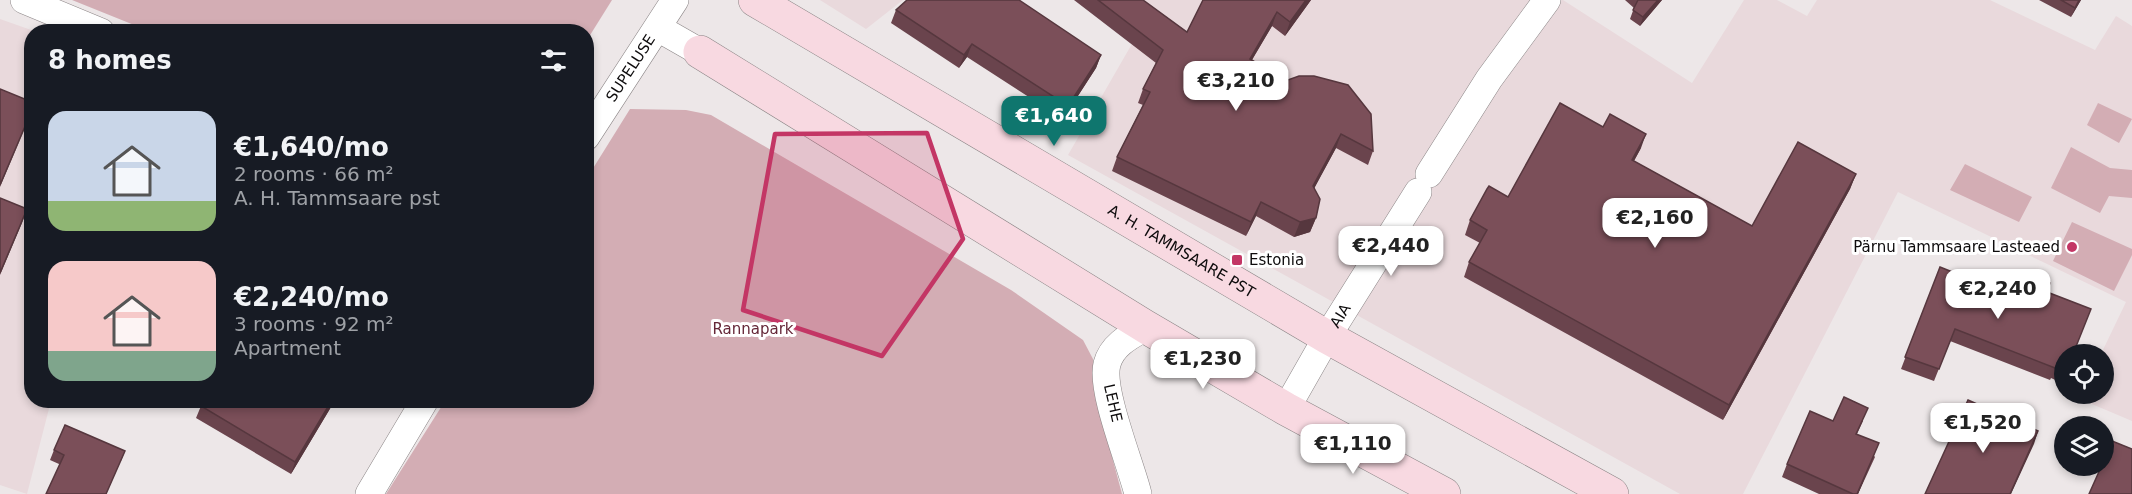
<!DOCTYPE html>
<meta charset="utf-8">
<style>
:root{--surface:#171b24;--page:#20242c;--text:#f1f3f6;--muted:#9ea1a6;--accent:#0f766e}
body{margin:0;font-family:"DejaVu Sans",sans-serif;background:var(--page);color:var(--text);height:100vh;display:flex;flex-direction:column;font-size:22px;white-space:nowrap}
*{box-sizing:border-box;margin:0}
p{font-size:20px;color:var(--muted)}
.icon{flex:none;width:33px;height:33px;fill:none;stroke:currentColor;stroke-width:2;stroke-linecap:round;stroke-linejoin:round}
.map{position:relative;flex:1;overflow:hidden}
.details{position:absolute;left:24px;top:24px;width:570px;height:384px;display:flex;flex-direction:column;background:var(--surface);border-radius:24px;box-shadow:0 3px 9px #0003}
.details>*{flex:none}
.controls{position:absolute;left:2054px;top:344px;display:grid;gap:12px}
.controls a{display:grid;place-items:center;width:60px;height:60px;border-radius:50%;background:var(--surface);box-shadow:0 3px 9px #0003;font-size:30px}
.price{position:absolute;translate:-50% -51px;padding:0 14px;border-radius:12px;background:#fff;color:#222;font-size:20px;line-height:39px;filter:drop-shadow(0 2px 3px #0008)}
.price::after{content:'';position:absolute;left:50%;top:36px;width:18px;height:14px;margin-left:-9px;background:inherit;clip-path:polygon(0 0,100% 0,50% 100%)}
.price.on{background:var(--accent);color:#fff}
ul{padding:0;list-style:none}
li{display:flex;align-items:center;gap:18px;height:150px;padding:0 24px}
li span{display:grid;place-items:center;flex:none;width:168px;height:120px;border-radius:18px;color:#555}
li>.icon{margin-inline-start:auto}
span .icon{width:72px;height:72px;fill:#fffc;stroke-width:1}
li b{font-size:26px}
h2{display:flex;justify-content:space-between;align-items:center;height:72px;padding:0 24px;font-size:26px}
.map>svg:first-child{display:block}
.built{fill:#e9d9dc}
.green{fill:#d3adb4}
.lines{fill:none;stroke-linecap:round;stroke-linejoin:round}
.street-casing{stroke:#8b8586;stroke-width:28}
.secondary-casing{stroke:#8b8586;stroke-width:34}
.street{stroke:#fff;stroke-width:27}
.secondary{stroke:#f8d9e1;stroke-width:33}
.wall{fill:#6a444d}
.shaded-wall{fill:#56373e}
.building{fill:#7b4f59;stroke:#56373e;stroke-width:1.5}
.marked{fill:#c33665;fill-opacity:0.2;stroke:#c33665;stroke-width:4.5;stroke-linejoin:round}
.poi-dot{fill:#c33665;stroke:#fff;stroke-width:2}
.labels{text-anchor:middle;stroke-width:6;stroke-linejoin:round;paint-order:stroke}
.street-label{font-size:15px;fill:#0d0b0c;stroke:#fff}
.poi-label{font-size:15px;fill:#0d0b0c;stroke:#fff;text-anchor:end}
.park-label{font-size:15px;fill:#652738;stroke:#fff}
</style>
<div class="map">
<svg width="2132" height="494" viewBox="0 0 2132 494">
<rect width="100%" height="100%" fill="#ede7e8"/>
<path class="built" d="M 820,0 L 903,0 L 866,29 Z
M 1127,0 L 1563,0 L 1692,83 L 1744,0 L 1777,0 L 1807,16 L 1817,0 L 1990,0 L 2095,50 L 2116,16 L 2132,26 L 2132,421 L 2080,399 L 2082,393 L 2103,393 L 2101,354 L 2126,302 L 1898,192 L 1743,494 L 1680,494 L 1068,155 L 1148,16 Z
M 0,19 L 34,31 L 32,32 L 32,400 L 51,401 L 27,494 L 0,485 Z"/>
<path class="green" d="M 72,0 L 612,0 L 587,40 L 586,32 L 149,31 Z
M 2098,103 L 2132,119 L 2119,143 L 2087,125 Z
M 630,109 L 686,110 L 711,115 L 1011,290 L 1083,340 L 1093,359 L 1104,427 L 1122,494 L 386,494 L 445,401 L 586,400 L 587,178 Z
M 2071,147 L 2110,168 L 2132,170 L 2132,198 L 2109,196 L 2100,213 L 2051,188 Z
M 1965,164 L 2032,197 L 2019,222 L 1950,190 Z
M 2072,222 L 2132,249 L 2132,255 L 2114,291 L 2053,261 Z"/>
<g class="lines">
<defs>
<g id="street">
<path d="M 24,0 L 101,32"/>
<path d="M 658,28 L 700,52"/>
<path id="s1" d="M 586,137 L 675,0"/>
<path d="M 1429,174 L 1489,79 L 1547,0"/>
<path id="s2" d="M 1286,409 L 1327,337 L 1418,192"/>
<path d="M 369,494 L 425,400"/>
<path d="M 1138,494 C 1131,465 1100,390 1107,364 C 1112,345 1130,336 1146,327"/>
</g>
<g id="secondary">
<path id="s3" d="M 755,0 L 1327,337 L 1612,494"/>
<path d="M 700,52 L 1146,327 L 1286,409 L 1444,494"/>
</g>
</defs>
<use href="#street" class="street-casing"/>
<use href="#secondary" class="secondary-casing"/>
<use href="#street" class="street"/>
<use href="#secondary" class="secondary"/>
</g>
<path class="wall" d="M 1074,0 L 1143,0 L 1187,32 L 1203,0 L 1311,0 L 1285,36 L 1272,26 L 1252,60 L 1260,65 L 1255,78 L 1373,151 L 1368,165 L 1336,148 L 1314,188 L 1316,218 L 1310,232 L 1294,237 L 1256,216 L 1246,236 L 1112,171 L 1117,157 L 1143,105 L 1138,103 L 1143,89 L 1156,63 Z
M 1625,0 L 1662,0 L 1640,26 L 1630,19 L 1634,8 Z
M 2039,0 L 2081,0 L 2071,17 Z
M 896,10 L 1101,55 L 1096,68 L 1063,119 L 967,57 L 959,68 L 891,23 Z
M 1641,148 L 1634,161 L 1752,226 L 1856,174 L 1850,189 L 1723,420 L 1464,277 L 1469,262 L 1480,243 L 1465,235 L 1470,220 L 1508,197 Z
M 1940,267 L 2012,296 L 2047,292 L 2064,354 L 2064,378 L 2062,383 L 2051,378 L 2050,380 L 1950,341 L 1934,381 L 1901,369 Z
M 201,406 L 331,407 L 291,474 L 196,418 Z
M 1833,421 L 1863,421 L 1857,434 L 1875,457 L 1858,494 L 1819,494 L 1782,477 L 1787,464 Z
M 54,450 L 125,451 L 121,461 L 59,464 L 50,460 Z"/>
<path class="shaded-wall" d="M 1306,0 L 1311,0 L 1285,36 L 1290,22 Z
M 1658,0 L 1662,0 L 1640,26 L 1643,17 Z
M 2079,0 L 2081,0 L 2071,17 L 2075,8 Z
M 1277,12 L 1272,26 L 1244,73 L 1250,59 Z
M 972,44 L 967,57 L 959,68 L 964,55 Z
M 1101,55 L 1096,68 L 1063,119 L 1068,106 Z
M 1260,65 L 1254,79 L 1250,78 Z
M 32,111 L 29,118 L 0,187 L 0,185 Z
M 1341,134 L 1336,148 L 1308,200 L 1313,186 Z
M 1646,134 L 1641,148 L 1626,175 L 1632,160 Z
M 1856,174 L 1850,189 L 1723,420 L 1729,405 Z
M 1261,202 L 1256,216 L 1246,236 L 1251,222 Z
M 27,209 L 22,223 L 0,275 L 0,273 Z
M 1316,218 L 1310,232 L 1294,237 L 1300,222 Z
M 332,400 L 333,400 L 331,407 L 291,474 L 295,462 Z
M 2038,431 L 2034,444 L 2011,494 L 2010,494 Z
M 1879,443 L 1858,494 L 1857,494 Z"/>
<path class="building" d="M 907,0 L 1019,0 L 1101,55 L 1068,106 L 972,44 L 964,55 L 896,10 Z
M 1098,0 L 1143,0 L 1187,32 L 1203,0 L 1306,0 L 1290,22 L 1277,12 L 1250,59 L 1260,65 L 1250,78 L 1282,77 L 1288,80 L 1299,76 L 1314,76 L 1348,85 L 1371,114 L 1373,151 L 1341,134 L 1313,186 L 1320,199 L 1316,218 L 1300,222 L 1261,202 L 1251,222 L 1117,157 L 1150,92 L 1143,89 L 1163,50 Z
M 1638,0 L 1658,0 L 1643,17 L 1633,10 Z
M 2061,0 L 2079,0 L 2075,8 Z
M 0,89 L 32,102 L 32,110 L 0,185 Z
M 1560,103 L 1603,127 L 1610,114 L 1646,134 L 1632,160 L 1752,226 L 1798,142 L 1856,174 L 1729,405 L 1469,262 L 1487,230 L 1470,220 L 1487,189 L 1489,186 L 1508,197 Z
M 0,198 L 27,209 L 0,273 Z
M 1940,267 L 2012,296 L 2021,272 L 2050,283 L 2047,292 L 2091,309 L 2073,354 L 2064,354 L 2064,369 L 2056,366 L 2055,368 L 1955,329 L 1939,369 L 1905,357 Z
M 1844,397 L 1868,408 L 1856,434 L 1879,443 L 1857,494 L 1853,494 L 1787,464 L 1810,411 L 1833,421 Z
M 204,400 L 332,400 L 295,462 L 201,406 Z
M 1968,400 L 2038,431 L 2010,494 L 1925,494 Z
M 65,425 L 125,451 L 106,494 L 46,494 L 64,455 L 54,450 Z
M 2112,441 L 2132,449 L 2132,494 L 2089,494 L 2102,465 L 2103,465 L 2103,462 Z"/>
<path class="marked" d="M 927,133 L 963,239 L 882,356 L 743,310 L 775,134 Z"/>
<g class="poi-dot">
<circle cx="2072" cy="247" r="6"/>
<rect x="1231" y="254" width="12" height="12" rx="3"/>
</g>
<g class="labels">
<g class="street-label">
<text dy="5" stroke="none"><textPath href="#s1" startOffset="82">SUPELUSE</textPath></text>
<text dy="5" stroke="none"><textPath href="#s3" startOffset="495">A. H. TAMMSAARE PST</textPath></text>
<text dy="5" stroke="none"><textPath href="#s2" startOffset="108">AIA</textPath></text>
<text transform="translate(1113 403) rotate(77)" y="5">LEHE</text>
</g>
<g class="poi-label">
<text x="2060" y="252">Pärnu Tammsaare Lasteaed</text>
<text x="1249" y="265" text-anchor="start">Estonia</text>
</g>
<g class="park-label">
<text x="753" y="334">Rannapark</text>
</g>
</g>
</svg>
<div class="controls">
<a><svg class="icon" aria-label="locate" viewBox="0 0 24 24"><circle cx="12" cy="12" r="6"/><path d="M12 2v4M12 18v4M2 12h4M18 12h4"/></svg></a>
<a><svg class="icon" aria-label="layers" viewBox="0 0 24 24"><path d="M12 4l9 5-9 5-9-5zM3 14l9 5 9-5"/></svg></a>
</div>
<b class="price" style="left:1236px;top:112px">€3,210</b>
<b class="price on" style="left:1054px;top:147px">€1,640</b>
<b class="price" style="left:1655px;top:249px">€2,160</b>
<b class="price" style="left:1391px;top:277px">€2,440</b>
<b class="price" style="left:1998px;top:320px">€2,240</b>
<b class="price" style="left:1203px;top:390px">€1,230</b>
<b class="price" style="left:1983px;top:454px">€1,520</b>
<b class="price" style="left:1353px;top:475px">€1,110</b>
<section class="details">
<h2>8 homes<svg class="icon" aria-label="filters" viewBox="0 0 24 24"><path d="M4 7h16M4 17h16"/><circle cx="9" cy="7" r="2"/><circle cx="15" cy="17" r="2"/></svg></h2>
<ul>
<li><span style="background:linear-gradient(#c9d6e8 75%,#8fb573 0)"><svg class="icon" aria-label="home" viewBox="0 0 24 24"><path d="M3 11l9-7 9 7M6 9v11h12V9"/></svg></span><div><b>€1,640/mo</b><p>2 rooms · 66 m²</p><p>A. H. Tammsaare pst</p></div></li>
<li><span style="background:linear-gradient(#f6c9c9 75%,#7fa58c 0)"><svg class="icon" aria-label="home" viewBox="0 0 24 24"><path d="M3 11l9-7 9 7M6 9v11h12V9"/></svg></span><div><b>€2,240/mo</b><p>3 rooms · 92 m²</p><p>Apartment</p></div></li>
</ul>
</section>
</div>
